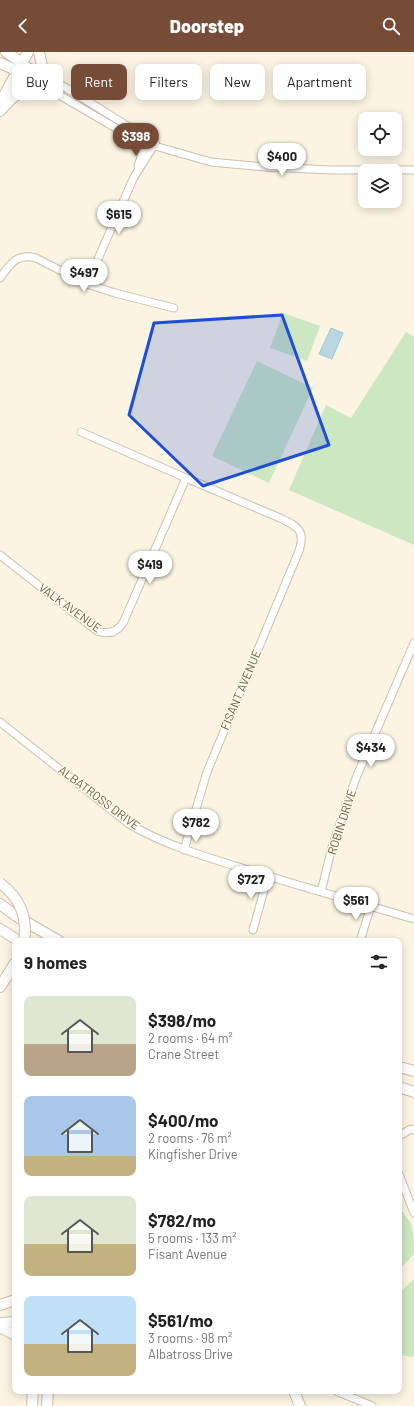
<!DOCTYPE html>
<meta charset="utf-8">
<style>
:root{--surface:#fff;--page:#f6f6f6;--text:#222;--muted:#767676;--accent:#774c36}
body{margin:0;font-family:Barlow,sans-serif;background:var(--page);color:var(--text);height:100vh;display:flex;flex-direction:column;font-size:15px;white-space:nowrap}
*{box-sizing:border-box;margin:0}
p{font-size:13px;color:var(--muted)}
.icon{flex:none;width:22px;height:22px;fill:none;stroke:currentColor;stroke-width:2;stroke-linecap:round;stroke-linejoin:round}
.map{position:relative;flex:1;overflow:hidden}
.panel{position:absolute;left:12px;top:886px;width:390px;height:456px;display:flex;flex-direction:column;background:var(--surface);border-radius:8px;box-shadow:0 2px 10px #0003}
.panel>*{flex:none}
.guide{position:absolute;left:12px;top:12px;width:390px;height:36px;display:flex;gap:8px}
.controls{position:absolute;left:358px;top:60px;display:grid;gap:8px}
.controls a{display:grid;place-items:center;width:44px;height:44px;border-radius:8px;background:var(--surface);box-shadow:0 2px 10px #0003;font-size:20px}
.price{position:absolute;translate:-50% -34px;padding:0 9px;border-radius:14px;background:#fff;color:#222;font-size:13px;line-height:26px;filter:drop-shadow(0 1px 2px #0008)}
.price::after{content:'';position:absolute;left:50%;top:24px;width:12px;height:9px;margin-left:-6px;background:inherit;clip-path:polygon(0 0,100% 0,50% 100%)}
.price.on{background:var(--accent);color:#fff}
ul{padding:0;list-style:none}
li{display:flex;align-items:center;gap:12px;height:100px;padding:0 12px}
li span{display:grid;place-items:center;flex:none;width:112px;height:80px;border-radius:8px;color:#555}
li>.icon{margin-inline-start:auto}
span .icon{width:48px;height:48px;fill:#fffc;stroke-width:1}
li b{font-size:17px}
h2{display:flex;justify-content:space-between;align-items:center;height:48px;padding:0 12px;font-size:17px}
.tag{padding:0 14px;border-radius:8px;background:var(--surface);box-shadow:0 2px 10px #0003;font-size:14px;line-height:36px}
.tag.on{background:var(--accent);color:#fff}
header{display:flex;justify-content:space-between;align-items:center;height:52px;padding:0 12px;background:var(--accent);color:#fff;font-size:18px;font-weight:800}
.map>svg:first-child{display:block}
.green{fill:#cce7c2}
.water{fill:#b8d7e3;stroke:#9fc5d4}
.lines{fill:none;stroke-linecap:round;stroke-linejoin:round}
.street-casing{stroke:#cdbfad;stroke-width:9}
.secondary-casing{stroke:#cebda8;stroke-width:12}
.street{stroke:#fff;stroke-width:7}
.secondary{stroke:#fff;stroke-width:10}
.secondary-bridge-casing{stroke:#cebda8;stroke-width:12;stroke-linecap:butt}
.secondary-bridge{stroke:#fff;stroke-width:10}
.marked{fill:#1d4ed8;fill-opacity:0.2;stroke:#1d4ed8;stroke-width:3;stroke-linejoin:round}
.labels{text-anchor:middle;stroke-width:3;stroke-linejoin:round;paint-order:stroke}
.street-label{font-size:12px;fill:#705d4a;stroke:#fef8e8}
</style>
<header><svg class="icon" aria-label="back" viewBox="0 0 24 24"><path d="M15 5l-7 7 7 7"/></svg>Doorstep<svg class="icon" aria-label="search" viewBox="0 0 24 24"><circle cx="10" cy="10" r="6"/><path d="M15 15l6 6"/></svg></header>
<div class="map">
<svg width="414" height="1354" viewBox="0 0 414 1354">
<rect width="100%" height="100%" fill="#fbf4e2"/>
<path class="green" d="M 283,261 L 320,274 L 307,309 L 270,296 Z
M 406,280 L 414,285 L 414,493 L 289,438 L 326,353 L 351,366 Z
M 257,309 L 313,336 L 269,431 L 212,404 Z
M 399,1152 C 402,1160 407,1165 411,1172 C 414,1181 414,1192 414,1202 L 399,1218 Z
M 414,1227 L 414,1305 L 399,1303 L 399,1241 Z"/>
<path class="water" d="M 331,276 L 343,281 L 332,307 L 319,302 Z"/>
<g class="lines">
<defs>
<path id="street" d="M 22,11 L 68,37 L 147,86
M 18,19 L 145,93
M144.5 91a5.5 5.5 0 1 1 11 0a5.5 5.5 0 1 1-11 0Z
M 155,94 L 211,110 L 265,115 L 332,118 L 414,118
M 138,114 L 145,93
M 0,226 C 11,211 17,201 36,206 L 87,232 L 115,241 L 174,256
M 87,232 L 126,143 L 134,125 L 153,95
M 81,380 L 186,426
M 0,503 L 97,579 C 109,583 118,580 124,569 L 186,426 L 280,466 C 297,474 306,478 299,499 L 207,720 L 184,798
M 0,670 L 129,772 C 165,793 203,804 242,816 C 299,834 357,850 414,867
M 321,840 L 332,795 L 356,726 L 414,591
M 253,878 L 268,824
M 360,889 L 371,854
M 399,1084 L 411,1077 L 414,1078
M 399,1122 L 414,1161
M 336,1339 L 372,1354"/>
<path id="secondary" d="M 6,0 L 22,11
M 39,0 L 42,14 L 49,26
M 0,11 L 18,19
M 0,51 L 28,0
M 0,59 C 16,40 23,37 47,36
M 0,852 L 16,864 L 59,889
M 0,877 L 19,889
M 0,935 L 15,911
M 399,1015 L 414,1019
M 399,1035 L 414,1040
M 0,1253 L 15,1248
M 0,1271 L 15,1270
M 0,1275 L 15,1283
M 294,1339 L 300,1354
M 32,1354 L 33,1339
M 47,1354 L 48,1339"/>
</defs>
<use href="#street" class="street-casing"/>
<use href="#secondary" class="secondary-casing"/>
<use href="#street" class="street"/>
<use href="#secondary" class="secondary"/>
<defs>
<path id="secondary-bridge" d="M 0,831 C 19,845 28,865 24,889"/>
</defs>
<use href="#secondary-bridge" class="secondary-bridge-casing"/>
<use href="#secondary-bridge" class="secondary-bridge"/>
</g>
<path class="marked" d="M 282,263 L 329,393 L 203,434 L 129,363 L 154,271 Z"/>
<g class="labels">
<g class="street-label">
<text transform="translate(70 556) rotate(36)" y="4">VALK AVENUE</text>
<text transform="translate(241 638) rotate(-67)" y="4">FISANT AVENUE</text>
<text transform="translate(99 746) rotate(37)" y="4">ALBATROSS DRIVE</text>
<text transform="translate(342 770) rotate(-72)" y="4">ROBIN DRIVE</text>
</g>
</g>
</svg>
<div class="controls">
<a><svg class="icon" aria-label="locate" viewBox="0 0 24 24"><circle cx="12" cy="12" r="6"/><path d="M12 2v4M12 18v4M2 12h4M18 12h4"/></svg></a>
<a><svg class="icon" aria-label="layers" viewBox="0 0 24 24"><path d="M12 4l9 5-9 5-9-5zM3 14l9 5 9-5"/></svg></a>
</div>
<b class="price on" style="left:136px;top:105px">$398</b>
<b class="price" style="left:282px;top:125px">$400</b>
<b class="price" style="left:119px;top:183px">$615</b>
<b class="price" style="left:84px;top:241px">$497</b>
<b class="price" style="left:150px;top:533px">$419</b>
<b class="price" style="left:371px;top:716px">$434</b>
<b class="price" style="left:196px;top:791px">$782</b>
<b class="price" style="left:251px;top:848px">$727</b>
<b class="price" style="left:356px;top:869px">$561</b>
<div class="guide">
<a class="tag">Buy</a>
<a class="tag on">Rent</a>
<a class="tag">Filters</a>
<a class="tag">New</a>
<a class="tag">Apartment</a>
</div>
<section class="panel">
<h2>9 homes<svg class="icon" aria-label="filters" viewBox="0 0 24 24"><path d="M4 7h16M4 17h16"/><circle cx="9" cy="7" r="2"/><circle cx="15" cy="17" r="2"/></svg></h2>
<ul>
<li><span style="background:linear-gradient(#dfe7d0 60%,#b9a48a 0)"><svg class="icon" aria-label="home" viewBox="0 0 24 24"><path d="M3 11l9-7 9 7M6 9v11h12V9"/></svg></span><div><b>$398/mo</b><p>2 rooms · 64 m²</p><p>Crane Street</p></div></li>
<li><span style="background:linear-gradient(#a9c7e8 75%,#c2b280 0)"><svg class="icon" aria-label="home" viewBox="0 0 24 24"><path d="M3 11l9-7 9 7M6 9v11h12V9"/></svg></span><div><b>$400/mo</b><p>2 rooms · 76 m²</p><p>Kingfisher Drive</p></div></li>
<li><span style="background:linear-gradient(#dfe7d0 60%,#c2b280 0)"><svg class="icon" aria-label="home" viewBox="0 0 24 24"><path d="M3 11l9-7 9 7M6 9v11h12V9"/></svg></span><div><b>$782/mo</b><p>5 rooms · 133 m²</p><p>Fisant Avenue</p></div></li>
<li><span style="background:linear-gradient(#bfe0f5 60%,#c2b280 0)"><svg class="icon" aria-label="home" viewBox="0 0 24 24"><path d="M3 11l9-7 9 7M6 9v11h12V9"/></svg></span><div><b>$561/mo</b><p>3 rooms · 98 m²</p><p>Albatross Drive</p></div></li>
</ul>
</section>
</div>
